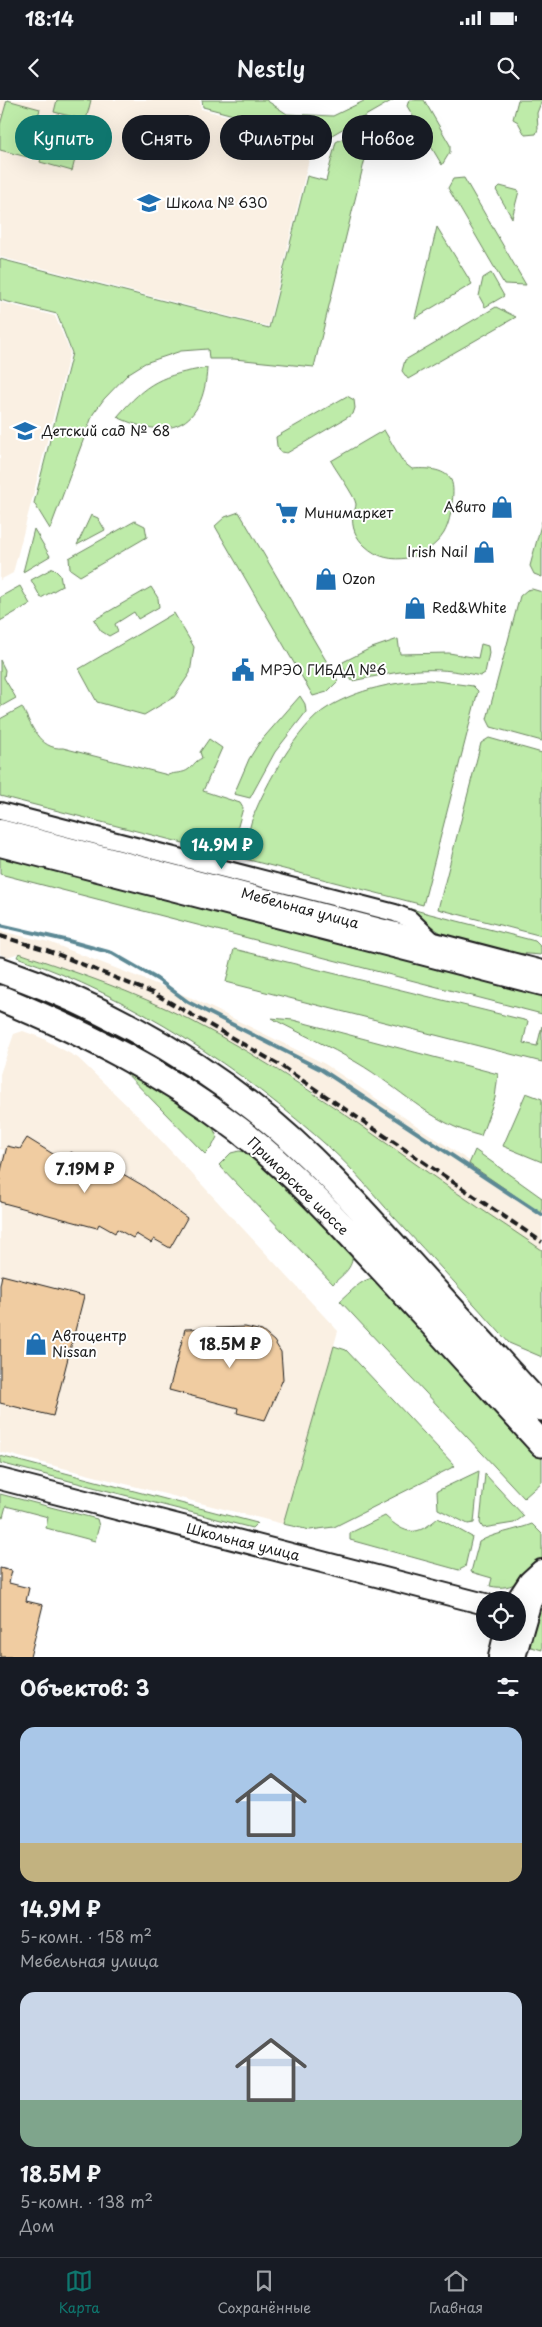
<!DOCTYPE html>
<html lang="ru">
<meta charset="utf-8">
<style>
:root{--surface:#171b24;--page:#20242c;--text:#f1f3f6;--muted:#9ea1a6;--line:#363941;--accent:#0f766e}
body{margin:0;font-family:"Playpen Sans",sans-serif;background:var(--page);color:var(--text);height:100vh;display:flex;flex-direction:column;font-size:19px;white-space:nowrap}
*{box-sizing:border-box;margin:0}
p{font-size:16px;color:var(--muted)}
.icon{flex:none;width:28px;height:28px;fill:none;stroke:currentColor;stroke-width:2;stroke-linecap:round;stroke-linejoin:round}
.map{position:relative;height:1557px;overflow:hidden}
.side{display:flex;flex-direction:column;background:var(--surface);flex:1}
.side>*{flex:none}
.banner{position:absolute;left:15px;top:15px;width:512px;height:45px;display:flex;gap:10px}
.buttons{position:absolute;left:476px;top:1491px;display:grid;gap:10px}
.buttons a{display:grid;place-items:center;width:50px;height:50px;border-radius:50%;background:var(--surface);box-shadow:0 5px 20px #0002;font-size:25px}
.price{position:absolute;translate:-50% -42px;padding:0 11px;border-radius:18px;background:#fff;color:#222;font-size:16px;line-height:32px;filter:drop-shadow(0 1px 2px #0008)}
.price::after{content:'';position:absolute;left:50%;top:30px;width:15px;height:11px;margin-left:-8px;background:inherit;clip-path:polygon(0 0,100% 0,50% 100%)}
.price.selected{background:var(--accent);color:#fff}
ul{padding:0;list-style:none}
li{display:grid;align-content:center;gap:10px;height:265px;padding:0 20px}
li span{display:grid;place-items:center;height:155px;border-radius:15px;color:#555}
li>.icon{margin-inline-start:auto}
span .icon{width:90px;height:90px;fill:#fffc;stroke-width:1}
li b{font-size:21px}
h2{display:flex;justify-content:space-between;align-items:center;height:60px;padding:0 20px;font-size:21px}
.chip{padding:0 18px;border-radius:22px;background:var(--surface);box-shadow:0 5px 20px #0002;font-size:18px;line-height:45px}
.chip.selected{background:var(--accent);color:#fff}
.status{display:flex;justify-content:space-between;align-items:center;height:35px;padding:0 25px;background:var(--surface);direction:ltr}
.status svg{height:14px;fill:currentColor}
header{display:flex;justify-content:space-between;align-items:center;height:65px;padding:0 20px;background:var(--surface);font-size:22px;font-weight:600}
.dock{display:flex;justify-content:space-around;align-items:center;height:70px;border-top:1px solid var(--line);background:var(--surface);font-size:14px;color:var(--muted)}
.dock a{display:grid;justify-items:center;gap:2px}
.dock .selected{color:var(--accent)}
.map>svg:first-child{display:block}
.built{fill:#faf0e3}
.green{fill:#beeba9;stroke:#6d8462}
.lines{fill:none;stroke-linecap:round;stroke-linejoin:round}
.stream{stroke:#5c8995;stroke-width:4}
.building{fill:#f0cca1;stroke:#1c1c1c}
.minor-casing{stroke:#1c1c1c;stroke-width:20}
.tertiary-casing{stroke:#1c1c1c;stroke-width:24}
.secondary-casing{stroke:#1c1c1c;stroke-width:26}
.primary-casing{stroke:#1c1c1c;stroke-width:29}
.minor{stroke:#fff;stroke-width:16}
.tertiary{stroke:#fff;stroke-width:20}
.secondary{stroke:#fff;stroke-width:22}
.primary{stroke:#fff;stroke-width:25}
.rail{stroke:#1c1c1c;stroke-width:4;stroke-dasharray:8 4;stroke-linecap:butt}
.labels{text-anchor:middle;stroke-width:4;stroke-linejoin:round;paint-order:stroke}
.poi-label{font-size:14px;fill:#1c1c1c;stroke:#fff;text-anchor:start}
.street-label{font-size:14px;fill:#1c1c1c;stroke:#fff}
</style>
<div class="status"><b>18:14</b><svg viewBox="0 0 49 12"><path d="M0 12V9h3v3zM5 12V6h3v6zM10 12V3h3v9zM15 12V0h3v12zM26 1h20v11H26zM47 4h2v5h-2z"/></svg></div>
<header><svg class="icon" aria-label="back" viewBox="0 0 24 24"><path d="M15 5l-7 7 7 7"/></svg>Nestly<svg class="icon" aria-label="search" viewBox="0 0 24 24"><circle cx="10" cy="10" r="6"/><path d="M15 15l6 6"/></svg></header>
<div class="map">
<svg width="542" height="1557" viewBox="0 0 542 1557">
<rect width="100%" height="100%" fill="#fff"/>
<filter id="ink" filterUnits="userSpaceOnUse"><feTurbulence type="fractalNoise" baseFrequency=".02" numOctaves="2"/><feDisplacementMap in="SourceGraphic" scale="10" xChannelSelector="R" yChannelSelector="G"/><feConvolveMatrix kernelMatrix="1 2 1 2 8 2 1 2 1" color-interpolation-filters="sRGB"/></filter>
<g filter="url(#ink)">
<path class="built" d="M 0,0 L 200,0 L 201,9 L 314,39 L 268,226 L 0,157 Z
M 0,202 L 55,216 L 70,252 L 13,473 L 0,480 Z
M 0,831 L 49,842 L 194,899 L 325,964 L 542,1110 L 542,1150 L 421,1069 L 305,986 L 241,948 L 188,919 L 85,875 L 19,853 L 7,857 L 0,854 Z
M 23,931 L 42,938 L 78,958 L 139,1017 L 338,1231 L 283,1424 L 0,1352 L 0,1063 L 4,1050 L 0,1049 L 0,974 L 14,934 Z"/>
<path class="green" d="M 7,0 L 40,9 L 27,57 L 0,50 L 0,25 Z
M 57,0 L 91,0 L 86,20 L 54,12 Z
M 202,0 L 266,0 L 287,14 L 333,16 L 366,0 L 393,0 L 325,39 L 203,7 Z
M 409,0 L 424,0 L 450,45 L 450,52 L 442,65 L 407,6 Z
M 518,0 L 542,0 L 537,13 L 538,29 L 536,34 L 525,35 L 518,22 L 513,19 Z
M 53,15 L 84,24 L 72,71 L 40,62 Z
M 405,20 L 422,48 L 399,43 Z
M 374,22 L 314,267 L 234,259 L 209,259 L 208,249 L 181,251 L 145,263 L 129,273 L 104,299 L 93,314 L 50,429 L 34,403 L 72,253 L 57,214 L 0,200 L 0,159 L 269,228 L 307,76 L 326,81 L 336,42 Z
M 464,78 L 526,185 L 504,184 L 448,88 L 453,79 Z
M 500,86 L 519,91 L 512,118 L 496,90 Z
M 437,127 L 472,184 L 415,218 Z
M 491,173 L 504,196 L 485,207 L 479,196 L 483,178 Z
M 496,207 L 516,217 L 408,279 L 402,271 L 405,260 Z
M 207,268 C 204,328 168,341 117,317 C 147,282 162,275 207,268 Z
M 347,296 L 354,300 L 355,308 L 353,314 L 287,353 L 281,352 L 277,346 L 276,337 Z
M 384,330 L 403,362 L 412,369 C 424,368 444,368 451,380 C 454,387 453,396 452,403 C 451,413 449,424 444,433 C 428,459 389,469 365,446 C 356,438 351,427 353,415 C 354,412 356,407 356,404 C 355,396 335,369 331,361 Z
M 239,412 L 338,581 L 327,592 L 313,596 L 215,426 L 225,417 Z
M 91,415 L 98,418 L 105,430 L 77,445 Z
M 135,421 L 145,426 L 147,437 L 80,476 L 70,469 L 69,458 Z
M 542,421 L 542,477 L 534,474 L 530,466 Z
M 34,429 L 50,456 L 23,472 Z
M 53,468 L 60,475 L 62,486 L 41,498 L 31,480 Z
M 20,486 L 30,504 L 0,521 L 0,497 Z
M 151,487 L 158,498 L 159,507 L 138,519 L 134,512 L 115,524 L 118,531 L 109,536 L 101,531 L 94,520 Z
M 532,489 L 542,492 L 542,641 L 491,627 L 487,619 L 520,496 L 527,490 Z
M 174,513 L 194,547 L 190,573 L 174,597 L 144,615 L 97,602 L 79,569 Z
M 398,539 L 400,554 L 449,553 L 478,558 L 481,544 L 488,546 L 489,553 L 485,573 L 480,576 C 428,564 403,571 352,581 L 342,565 L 343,562 L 369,549 Z
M 0,560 L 5,570 L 4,578 L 16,598 L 0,607 Z
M 429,580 L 473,586 L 478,591 L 423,805 L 245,759 C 247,745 248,730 253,717 C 265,686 298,625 327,608 C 358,589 394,582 429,580 Z
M 300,596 L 305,604 L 306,612 L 275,652 L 250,698 L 234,694 L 249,659 L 259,643 Z
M 22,607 C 31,624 39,650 63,648 L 168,675 C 175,672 183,674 189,669 C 195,664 194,662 202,658 L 200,652 L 209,639 L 222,648 L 203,691 L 240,703 L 243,708 L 230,755 L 0,696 L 0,619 Z
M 489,638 L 542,653 L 542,836 L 438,809 L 481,643 Z
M 0,756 L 542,896 L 542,914 L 0,774 Z
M 403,807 L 535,841 L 541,847 L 541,855 L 503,852 L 447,837 Z
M 234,849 L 528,921 L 523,943 L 537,946 L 542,926 L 542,962 L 226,882 Z
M 19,853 C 76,872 134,892 188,919 C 270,961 345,1014 420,1067 C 460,1096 501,1122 542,1150 L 542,1257 L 509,1243 C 471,1200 433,1159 394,1117 C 374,1095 354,1070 332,1050 C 240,967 134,898 17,857 Z
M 271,918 L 293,920 L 498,974 L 495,998 L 481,1036 C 429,1023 401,988 356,962 C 329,946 299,933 271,918 Z
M 116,963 L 211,1023 L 217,1037 L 212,1047 L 205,1054 Z
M 526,993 L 542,999 L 542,1062 L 503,1046 Z
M 475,1050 L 542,1098 L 542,1114 L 469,1064 Z
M 239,1051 L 247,1052 L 283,1083 L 352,1154 C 354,1168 342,1175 333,1184 L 219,1065 L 231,1053 Z
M 373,1178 L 381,1180 L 542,1359 L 542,1382 L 524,1398 L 340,1201 C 350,1193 360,1180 373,1178 Z
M 334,1246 L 346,1250 L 455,1366 L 334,1427 L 310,1430 L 283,1424 Z
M 0,1356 L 257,1423 L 252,1428 L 0,1363 Z
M 479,1371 L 474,1423 L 468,1424 L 438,1409 L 437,1391 Z
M 485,1374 L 524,1416 L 514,1423 L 483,1428 L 480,1423 Z
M 0,1394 L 97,1419 L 99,1426 L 95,1441 L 46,1428 L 48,1417 L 6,1406 L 3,1417 L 0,1416 Z
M 385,1416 C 406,1435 416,1437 438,1418 L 472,1437 L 465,1467 L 459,1470 L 350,1440 L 350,1433 Z
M 532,1424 L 542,1434 L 542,1460 C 525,1476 515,1492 490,1486 L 492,1478 L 471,1472 L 479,1442 C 491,1434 517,1430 532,1424 Z
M 542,1502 L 542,1550 L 528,1546 Z"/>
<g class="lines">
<path class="stream" d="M 0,825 L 65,840 L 112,853 L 157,879 L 188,902 L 322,970 L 542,1115"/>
</g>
<path class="building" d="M 27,1038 L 66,1062 L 71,1052 L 87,1061 L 90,1055 L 142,1085 L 187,1118 L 170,1148 L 154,1139 L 151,1143 L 136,1134 L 133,1138 L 117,1129 L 115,1133 L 99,1124 L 97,1128 L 0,1102 L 0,1075 L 7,1046 L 20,1049 Z
M 2,1175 L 84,1196 L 53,1316 L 0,1303 L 0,1185 Z
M 245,1227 L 262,1231 L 274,1241 L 281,1252 L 283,1279 L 265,1320 L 237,1313 L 238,1308 L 169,1290 L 185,1229 Z
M 0,1468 L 12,1471 L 9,1483 L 29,1488 L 26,1501 L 43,1505 L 30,1557 L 0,1557 Z"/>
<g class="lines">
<defs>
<path id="minor" d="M 0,711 L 395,813 L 410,819 L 435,843"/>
<path id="tertiary" d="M 0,730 L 542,871
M 0,746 L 542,885
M 0,1379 L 485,1504
M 515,1557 L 531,1501 L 542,1487"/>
<path id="secondary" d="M 518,1500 L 530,1482 L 542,1471
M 500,1557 L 506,1532"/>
<path id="primary" d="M 0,870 C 90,901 180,949 255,1009 C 311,1053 359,1107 407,1160 C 452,1210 497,1259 542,1308
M 0,898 C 84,933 165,973 238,1029 C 295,1073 345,1129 394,1182 C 443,1236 493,1290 542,1344"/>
</defs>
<use href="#minor" class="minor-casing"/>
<use href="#tertiary" class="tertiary-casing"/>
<use href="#secondary" class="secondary-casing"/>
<use href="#primary" class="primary-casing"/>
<use href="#minor" class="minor"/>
<use href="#tertiary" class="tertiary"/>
<use href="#secondary" class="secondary"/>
<use href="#primary" class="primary"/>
<path class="rail" d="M 0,836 L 47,850 L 155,894 L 278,964 L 542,1142"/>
</g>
</g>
<defs>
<symbol id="school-bare" viewBox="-9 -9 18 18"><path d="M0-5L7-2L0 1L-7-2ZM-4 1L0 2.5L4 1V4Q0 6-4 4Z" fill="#1f6fb2" stroke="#fff" stroke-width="2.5" paint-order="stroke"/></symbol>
<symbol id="shop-bare" viewBox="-9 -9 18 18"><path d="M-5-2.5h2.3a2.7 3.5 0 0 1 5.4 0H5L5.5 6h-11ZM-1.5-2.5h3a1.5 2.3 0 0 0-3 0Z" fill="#1f6fb2" stroke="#fff" stroke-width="2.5" paint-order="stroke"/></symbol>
<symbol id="supermarket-bare" viewBox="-9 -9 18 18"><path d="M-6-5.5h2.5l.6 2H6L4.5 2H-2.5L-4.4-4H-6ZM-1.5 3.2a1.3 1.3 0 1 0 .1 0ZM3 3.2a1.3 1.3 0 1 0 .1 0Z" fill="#1f6fb2" stroke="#fff" stroke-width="2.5" paint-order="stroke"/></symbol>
<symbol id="civic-bare" viewBox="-9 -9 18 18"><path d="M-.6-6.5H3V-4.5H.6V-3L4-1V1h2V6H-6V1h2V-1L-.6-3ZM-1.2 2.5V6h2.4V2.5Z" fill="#1f6fb2" stroke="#fff" stroke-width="2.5" paint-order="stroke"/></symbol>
</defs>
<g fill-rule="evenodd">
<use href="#school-bare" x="133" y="87" width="32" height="32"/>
<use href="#school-bare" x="9" y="315" width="32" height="32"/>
<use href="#shop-bare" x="486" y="391" width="32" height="32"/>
<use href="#supermarket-bare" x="271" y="397" width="32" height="32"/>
<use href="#shop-bare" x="468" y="436" width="32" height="32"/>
<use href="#shop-bare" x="310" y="463" width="32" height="32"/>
<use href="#shop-bare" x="399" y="492" width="32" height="32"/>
<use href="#civic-bare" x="227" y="554" width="32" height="32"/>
<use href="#shop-bare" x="20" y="1228" width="32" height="32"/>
</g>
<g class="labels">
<g class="poi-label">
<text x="166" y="108">Школа № 630</text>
<text x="42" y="336">Детский сад № 68</text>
<text x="486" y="412" text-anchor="end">Авито</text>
<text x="304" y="418">Минимаркет</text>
<text x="468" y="457" text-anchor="end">Irish Nail</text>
<text x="342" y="484">Ozon</text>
<text x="432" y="513">Red&amp;White</text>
<text x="260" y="575">МРЭО ГИБДД №6</text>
<text x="52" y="1241">Автоцентр<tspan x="52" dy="16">Nissan</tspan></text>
</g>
<g class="street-label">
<text transform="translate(300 808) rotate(15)" y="5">Мебельная улица</text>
<text transform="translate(298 1086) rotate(44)" y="5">Приморское шоссе</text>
<text transform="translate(243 1442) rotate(14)" y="5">Школьная улица</text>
</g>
</g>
</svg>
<div class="buttons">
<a><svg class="icon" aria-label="locate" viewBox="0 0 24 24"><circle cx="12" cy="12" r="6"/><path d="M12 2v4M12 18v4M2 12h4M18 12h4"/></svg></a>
</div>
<b class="price selected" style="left:222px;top:770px">14.9M ₽</b>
<b class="price" style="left:85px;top:1094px">7.19M ₽</b>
<b class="price" style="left:230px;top:1269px">18.5M ₽</b>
<div class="banner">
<a class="chip selected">Купить</a>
<a class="chip">Снять</a>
<a class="chip">Фильтры</a>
<a class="chip">Новое</a>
</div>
</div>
<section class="side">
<h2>Объектов: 3<svg class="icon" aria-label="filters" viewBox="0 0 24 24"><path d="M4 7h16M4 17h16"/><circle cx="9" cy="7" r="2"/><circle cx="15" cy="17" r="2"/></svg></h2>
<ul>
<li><span style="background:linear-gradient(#a9c7e8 75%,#c2b280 0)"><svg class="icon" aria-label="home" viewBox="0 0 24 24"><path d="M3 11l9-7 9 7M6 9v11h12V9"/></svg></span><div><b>14.9M ₽</b><p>5-комн. · 158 m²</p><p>Мебельная улица</p></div></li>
<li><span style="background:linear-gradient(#c9d6e8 70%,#7fa58c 0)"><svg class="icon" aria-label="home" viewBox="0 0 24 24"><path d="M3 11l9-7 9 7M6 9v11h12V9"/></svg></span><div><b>18.5M ₽</b><p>5-комн. · 138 m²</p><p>Дом</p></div></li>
</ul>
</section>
<nav class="dock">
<a class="selected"><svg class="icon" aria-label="map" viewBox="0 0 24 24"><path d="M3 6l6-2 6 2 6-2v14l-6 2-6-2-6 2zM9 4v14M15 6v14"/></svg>Карта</a>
<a><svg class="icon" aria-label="saved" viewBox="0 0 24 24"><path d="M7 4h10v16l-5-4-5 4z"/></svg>Сохранённые</a>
<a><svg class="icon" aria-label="home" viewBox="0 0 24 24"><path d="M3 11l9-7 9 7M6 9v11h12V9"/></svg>Главная</a>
</nav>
